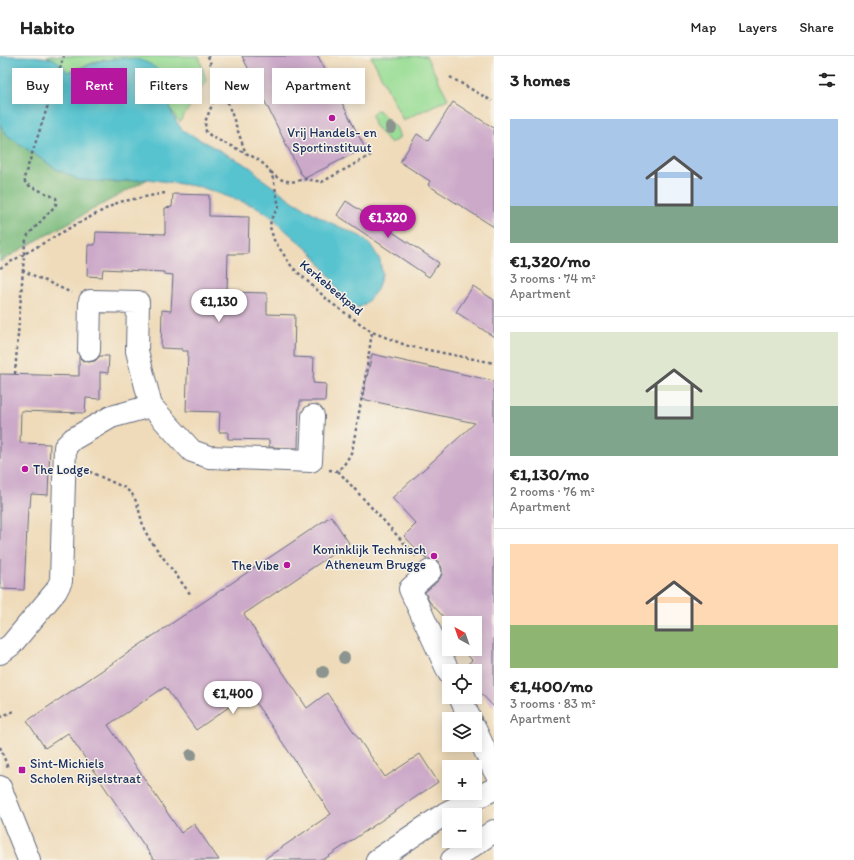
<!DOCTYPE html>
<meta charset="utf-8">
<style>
:root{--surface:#fff;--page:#f6f6f6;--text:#222;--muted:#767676;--line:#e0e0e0;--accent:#b5179e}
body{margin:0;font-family:Itim,sans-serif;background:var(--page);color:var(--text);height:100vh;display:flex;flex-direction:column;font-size:15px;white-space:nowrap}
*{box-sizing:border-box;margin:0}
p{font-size:13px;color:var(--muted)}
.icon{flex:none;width:22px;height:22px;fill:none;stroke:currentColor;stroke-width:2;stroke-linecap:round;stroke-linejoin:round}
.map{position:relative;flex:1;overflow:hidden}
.side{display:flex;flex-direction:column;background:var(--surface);width:360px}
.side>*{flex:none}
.top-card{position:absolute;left:12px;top:12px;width:380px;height:36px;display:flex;gap:8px}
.needle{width:26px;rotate:320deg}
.buttons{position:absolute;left:442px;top:560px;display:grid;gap:8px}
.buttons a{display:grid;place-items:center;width:40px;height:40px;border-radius:0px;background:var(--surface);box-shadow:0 2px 10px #0003;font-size:20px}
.price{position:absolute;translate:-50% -34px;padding:0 9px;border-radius:14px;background:#fff;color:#222;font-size:13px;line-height:26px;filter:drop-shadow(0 1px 2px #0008)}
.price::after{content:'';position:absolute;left:50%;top:24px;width:12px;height:9px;margin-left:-6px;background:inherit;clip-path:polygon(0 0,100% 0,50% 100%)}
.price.current{background:var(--accent);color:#fff}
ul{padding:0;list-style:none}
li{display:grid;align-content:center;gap:8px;height:212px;padding:0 16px}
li+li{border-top:1px solid var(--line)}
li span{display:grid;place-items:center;height:124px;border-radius:0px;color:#555}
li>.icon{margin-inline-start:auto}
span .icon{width:72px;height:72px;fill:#fffc;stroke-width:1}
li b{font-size:17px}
h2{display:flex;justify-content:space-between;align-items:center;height:48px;padding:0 16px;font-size:17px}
.tag{padding:0 14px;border-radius:0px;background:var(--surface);box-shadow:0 2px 10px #0003;font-size:14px;line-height:36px}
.tag.current{background:var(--accent);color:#fff}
header{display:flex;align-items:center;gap:24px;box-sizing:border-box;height:56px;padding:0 20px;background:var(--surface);border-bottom:1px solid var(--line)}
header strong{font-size:19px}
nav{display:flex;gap:22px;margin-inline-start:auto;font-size:14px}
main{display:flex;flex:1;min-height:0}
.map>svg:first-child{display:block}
.green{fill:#9add95;stroke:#5a867a}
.forest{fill:#7bbc7e;stroke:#4b766e}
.water{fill:#57c3cf;stroke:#397996}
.building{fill:#cca9c9}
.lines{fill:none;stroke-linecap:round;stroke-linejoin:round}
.minor-casing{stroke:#656b7e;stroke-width:24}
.path{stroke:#656b7e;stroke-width:2.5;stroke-dasharray:3 3;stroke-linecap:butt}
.minor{stroke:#fff;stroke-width:22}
.tree{fill:#8c948f}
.poi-dot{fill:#b5179e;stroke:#f7f3e8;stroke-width:1.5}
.labels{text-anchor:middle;stroke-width:3;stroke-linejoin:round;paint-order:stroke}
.poi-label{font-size:13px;fill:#1b2f5e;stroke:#f7f3e8;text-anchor:start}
.street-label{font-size:13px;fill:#1b2f5e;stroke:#f7f3e8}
</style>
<header>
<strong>Habito</strong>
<nav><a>Map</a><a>Layers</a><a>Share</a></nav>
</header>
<main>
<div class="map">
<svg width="494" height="804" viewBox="0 0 494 804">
<rect width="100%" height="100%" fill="#f7f3e8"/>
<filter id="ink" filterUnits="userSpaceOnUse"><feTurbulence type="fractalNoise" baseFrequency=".025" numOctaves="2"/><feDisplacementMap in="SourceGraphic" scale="8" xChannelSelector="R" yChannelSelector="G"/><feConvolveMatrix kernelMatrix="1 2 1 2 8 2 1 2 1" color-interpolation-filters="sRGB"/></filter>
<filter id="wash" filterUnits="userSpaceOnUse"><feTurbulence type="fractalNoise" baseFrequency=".012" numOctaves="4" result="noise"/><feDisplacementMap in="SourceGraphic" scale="16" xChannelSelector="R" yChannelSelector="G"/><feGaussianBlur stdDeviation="0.9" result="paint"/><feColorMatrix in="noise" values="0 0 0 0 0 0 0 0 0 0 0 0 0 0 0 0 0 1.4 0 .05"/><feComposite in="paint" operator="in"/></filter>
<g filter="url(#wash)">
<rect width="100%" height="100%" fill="#efdbba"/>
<path class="green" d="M 47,0 L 199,0 L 206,24 L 180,66 C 166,54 167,30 158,14 C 139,8 119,0 98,5 C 88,8 79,13 68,16 C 60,11 56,4 47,0 Z
M 371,0 L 426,0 L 448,43 L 403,64 Z
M 376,54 L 380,55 L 390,67 L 396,71 L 399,78 L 399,83 L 390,87 L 374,69 L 372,59 Z"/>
<path class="forest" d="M 0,69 L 8,80 L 56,113 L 79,124 L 114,126 L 148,123 L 25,191 L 0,206 Z"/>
<path class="water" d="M 0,0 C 12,0 45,0 54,3 C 60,6 63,12 68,16 L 82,12 L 99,5 L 122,2 L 140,4 L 150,8 L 158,14 L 162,22 L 173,60 L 182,74 L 250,111 L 265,125 L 294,146 L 329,166 L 362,181 L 372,191 L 380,204 L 382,218 L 377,234 L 364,249 L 358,252 L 350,248 L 340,239 L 333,225 L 313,198 L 277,167 L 276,164 L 257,151 L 201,131 L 148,123 L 114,126 L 79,124 L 56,113 L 8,80 L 0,69 Z"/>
<g id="blocks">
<path class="building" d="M 242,0 L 318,0 L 365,92 L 305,122 L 302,118 L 301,118 Z
M 453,46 L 494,72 L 494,171 L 428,129 L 430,125 L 400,106 L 417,78 L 428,85 Z
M 173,138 L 209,139 L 209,160 L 249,161 L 248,198 L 228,198 L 227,236 L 267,237 L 267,258 L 295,259 L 294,301 L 314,302 L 313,327 L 326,328 L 325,345 L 300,345 L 300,350 L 299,350 L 298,392 L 269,391 L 269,384 L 228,383 L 228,376 L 219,376 L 220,356 L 186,355 L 188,295 L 182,295 L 182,293 L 161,292 L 162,254 L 171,255 L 173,219 L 164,218 L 164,216 L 103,213 L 102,221 L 87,220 L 88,189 L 95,189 L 96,176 L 165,178 L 165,152 L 172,151 Z
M 346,145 L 439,207 L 429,221 L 337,159 Z
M 473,230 L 494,244 L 494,281 L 456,256 Z
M 372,298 L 494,325 L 494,651 L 475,631 L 475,615 L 461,615 L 472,604 L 462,593 L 475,593 L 475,567 L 449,567 L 449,579 L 443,573 L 449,567 L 429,545 L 425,536 L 439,524 L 442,518 L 442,512 L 439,506 L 434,503 L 426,503 L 404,480 L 416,468 L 392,442 L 475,367 L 362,343 Z
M 100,300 L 109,300 L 108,317 L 100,316 L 100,343 L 86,342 L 85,357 L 21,355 L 20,387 L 50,388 L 48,439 L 31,438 L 30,451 L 28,451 L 24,534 L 1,533 L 1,527 L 0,527 L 0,318 L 79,320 L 79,301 L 83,305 L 89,306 L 95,305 Z
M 331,460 L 349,487 L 244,558 L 307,652 L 327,637 L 385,721 L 420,698 L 438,726 L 323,804 L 263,804 L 331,758 L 249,637 L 196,674 L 165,631 L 108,669 L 181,777 L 194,768 L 219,804 L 154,804 L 68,677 L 45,692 L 27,665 Z"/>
</g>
</g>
<g filter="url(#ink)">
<use href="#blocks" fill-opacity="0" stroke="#656b7e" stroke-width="1"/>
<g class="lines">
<defs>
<path id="minor" d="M 89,294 L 90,245 L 138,246 L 137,295 L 151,350 L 192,395 L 209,401 L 311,405 L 313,360
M 430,515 L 410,533 L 449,617
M 0,597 L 11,589 L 56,535 L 61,525 L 65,391 L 73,383 L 111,361 L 151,350
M 460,641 L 470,663
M 475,673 L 494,714
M 0,731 L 29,804
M 377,804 L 446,757 L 494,733
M 452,804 L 494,775"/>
</defs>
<use href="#minor" class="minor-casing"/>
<path class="path" d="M 208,0 L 219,32 L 205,66 L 206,76 C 222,90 261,98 271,117 C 275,127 276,139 279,150 L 271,163 L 270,171 L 274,184 L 292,211 L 330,246 L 372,276 L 408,290 L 494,307
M 450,21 L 492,45
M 219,32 L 223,33 L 246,98
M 271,116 L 279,123 L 291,126 L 306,123 L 322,126 L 371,99
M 0,212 L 73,170 L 119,146 L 165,137
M 22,214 L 72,237
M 15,318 L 25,187 L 28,179 L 55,150 L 57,146 L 56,142 L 28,129 L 25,126 L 24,122 L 64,0
M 84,413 L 125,432 L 132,438 L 137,447 L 144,473 L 150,484 L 191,539
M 329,414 L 338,415 L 346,406 L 352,395 L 365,324 L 372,276
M 338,415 L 416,500
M 0,661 L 14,655
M 0,691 L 8,712"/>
<use href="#minor" class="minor"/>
</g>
<g class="tree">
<circle cx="391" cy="72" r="6"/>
<circle cx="344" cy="602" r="6"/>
<circle cx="323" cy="616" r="6"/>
<circle cx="191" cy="699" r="6"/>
</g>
</g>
<g class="poi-dot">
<circle cx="332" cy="62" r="4"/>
<circle cx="25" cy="413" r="4"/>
<circle cx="434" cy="500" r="4"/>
<circle cx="287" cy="509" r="4"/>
<rect x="18" y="710" width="8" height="8" rx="2"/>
</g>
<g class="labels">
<g class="poi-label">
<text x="332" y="81" text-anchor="middle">Vrij Handels- en<tspan x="332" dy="15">Sportinstituut</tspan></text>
<text x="33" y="418">The Lodge</text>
<text x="426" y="498" text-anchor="end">Koninklijk Technisch<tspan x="426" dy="15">Atheneum Brugge</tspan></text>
<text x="279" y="514" text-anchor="end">The Vibe</text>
<text x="30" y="712">Sint-Michiels<tspan x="30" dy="15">Scholen Rijselstraat</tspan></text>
</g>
<g class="street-label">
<text transform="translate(332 231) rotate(40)" y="5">Kerkebeekpad</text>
</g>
</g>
</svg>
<div class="buttons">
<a><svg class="needle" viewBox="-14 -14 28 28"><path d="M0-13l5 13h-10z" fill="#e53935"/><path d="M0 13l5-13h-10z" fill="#767676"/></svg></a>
<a><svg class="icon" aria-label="locate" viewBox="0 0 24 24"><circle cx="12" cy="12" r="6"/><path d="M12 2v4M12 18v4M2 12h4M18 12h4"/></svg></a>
<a><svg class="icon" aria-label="layers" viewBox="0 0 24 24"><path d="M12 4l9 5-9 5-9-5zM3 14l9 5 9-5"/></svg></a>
<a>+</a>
<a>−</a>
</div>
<b class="price current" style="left:388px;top:183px">€1,320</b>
<b class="price" style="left:219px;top:267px">€1,130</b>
<b class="price" style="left:233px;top:659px">€1,400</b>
<div class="top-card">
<a class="tag">Buy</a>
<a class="tag current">Rent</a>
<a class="tag">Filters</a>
<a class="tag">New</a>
<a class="tag">Apartment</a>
</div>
</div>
<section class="side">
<h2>3 homes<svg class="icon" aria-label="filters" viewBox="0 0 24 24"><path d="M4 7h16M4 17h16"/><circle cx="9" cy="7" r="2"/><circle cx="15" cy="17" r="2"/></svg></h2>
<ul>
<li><span style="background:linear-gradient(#a9c7e8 70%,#7fa58c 0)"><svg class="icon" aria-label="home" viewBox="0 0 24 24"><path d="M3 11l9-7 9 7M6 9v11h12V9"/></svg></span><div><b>€1,320/mo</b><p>3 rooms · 74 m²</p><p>Apartment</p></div></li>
<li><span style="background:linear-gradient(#dfe7d0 60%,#7fa58c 0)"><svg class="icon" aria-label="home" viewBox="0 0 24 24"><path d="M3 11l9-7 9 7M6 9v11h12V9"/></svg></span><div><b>€1,130/mo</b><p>2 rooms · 76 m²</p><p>Apartment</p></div></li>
<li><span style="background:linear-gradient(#ffd9b3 65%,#8fb573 0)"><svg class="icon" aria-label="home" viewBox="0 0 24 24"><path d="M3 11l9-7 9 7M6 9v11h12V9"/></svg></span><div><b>€1,400/mo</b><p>3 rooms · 83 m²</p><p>Apartment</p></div></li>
</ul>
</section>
</main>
